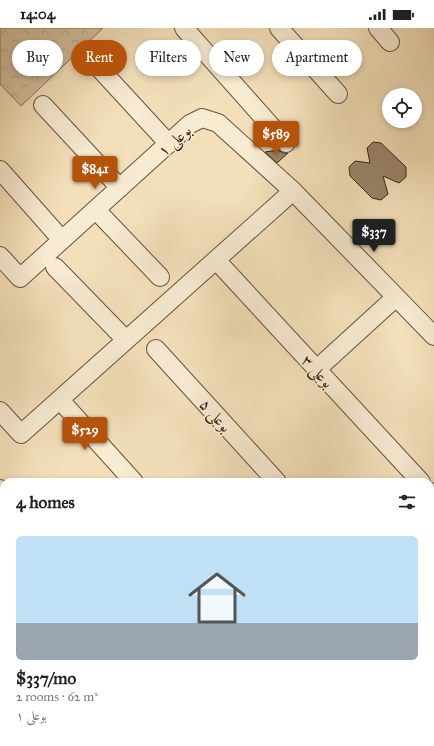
<!DOCTYPE html>
<meta charset="utf-8">
<style>
:root{--surface:#fff;--page:#f6f6f6;--text:#222;--muted:#767676;--line:#e0e0e0;--accent:#b45309}
body{margin:0;font-family:"IM FELL Great Primer",Amiri,serif;background:var(--page);color:var(--text);height:100vh;display:flex;flex-direction:column;font-size:15px;white-space:nowrap}
*{box-sizing:border-box;margin:0}
p{font-size:13px;color:var(--muted)}
.icon{flex:none;width:22px;height:22px;fill:none;stroke:currentColor;stroke-width:2;stroke-linecap:round;stroke-linejoin:round}
.map{position:relative;flex:1;overflow:hidden}
.sheet{position:absolute;left:0px;top:450px;width:434px;height:268px;display:flex;flex-direction:column;background:var(--surface);border-radius:12px 12px 0 0;box-shadow:0 2px 6px #0003}
.sheet>*{flex:none}
.top-card{position:absolute;left:12px;top:12px;width:410px;height:36px;display:flex;gap:8px}
.fabs{position:absolute;left:382px;top:60px;display:grid;gap:8px}
.fabs a{display:grid;place-items:center;width:40px;height:40px;border-radius:50%;background:var(--surface);box-shadow:0 2px 6px #0003;font-size:20px}
.price{position:absolute;translate:-50% -34px;padding:0 9px;border-radius:4px;background:var(--accent);color:#fff;font-size:13px;line-height:26px;filter:drop-shadow(0 1px 2px #0008)}
.price::after{content:'';position:absolute;left:50%;top:24px;width:12px;height:9px;margin-left:-6px;background:inherit;clip-path:polygon(0 0,100% 0,50% 100%)}
.price.on{background:#222;color:#fff}
ul{padding:0;list-style:none}
li{display:grid;align-content:center;gap:8px;height:212px;padding:0 16px}
li+li{border-top:1px solid var(--line)}
li span{display:grid;place-items:center;height:124px;border-radius:6px;color:#555}
li>.icon{margin-inline-start:auto}
span .icon{width:72px;height:72px;fill:#fffc;stroke-width:1}
li b{font-size:17px}
h2{display:flex;justify-content:space-between;align-items:center;height:48px;padding:0 16px;font-size:17px}
.pill{padding:0 14px;border-radius:18px;background:var(--surface);box-shadow:0 2px 6px #0003;font-size:14px;line-height:36px}
.pill.on{background:var(--accent);color:#fff}
.status{display:flex;justify-content:space-between;align-items:center;height:28px;padding:0 20px;background:var(--surface);direction:ltr}
.status svg{height:11px;fill:currentColor}
.map>svg:first-child{display:block}
.forest{fill:url(#forest-crowns);stroke:#867258}
.building{fill:#99856a;stroke:#382313}
.lines{fill:none;stroke-linecap:round;stroke-linejoin:round}
.service-casing{stroke:#67523d;stroke-width:11}
.minor-casing{stroke:#67523d;stroke-width:20}
.tertiary-casing{stroke:#67523d;stroke-width:24}
.service{stroke:#f7ebd2;stroke-width:9}
.minor{stroke:#f7ebd2;stroke-width:18}
.tertiary{stroke:#f7ebd2;stroke-width:22}
.labels{text-anchor:middle;stroke-width:3;stroke-linejoin:round;paint-order:stroke}
.street-label{font-size:16px;fill:#382313;stroke:#f7ebd2}
</style>
<div class="status"><b>14:04</b><svg viewBox="0 0 49 12"><path d="M0 12V9h3v3zM5 12V6h3v6zM10 12V3h3v9zM15 12V0h3v12zM26 1h20v11H26zM47 4h2v5h-2z"/></svg></div>
<div class="map">
<svg width="434" height="718" viewBox="0 0 434 718">
<defs>
<pattern id="forest-crowns" width="20" height="18" patternUnits="userSpaceOnUse"><rect width="20" height="18" fill="#d3c09e"/><path d="M2 6a3 3 0 1 1 6 0M12 15a3 3 0 1 1 6 0" fill="none" stroke="#b6a587"/></pattern>
</defs>
<rect width="100%" height="100%" fill="#f3e0ba"/>
<filter id="stains"><feTurbulence type="fractalNoise" baseFrequency=".005" numOctaves="4"/><feColorMatrix values="0 0 0 0 .2 0 0 0 0 .09 0 0 0 0 .02 0 0 0 .5 -.17"/></filter>
<radialGradient id="worn" r=".72"><stop offset=".6" stop-color="#630" stop-opacity="0"/><stop offset="1" stop-color="#630" stop-opacity=".3"/></radialGradient>
<path class="forest" d="M 0,0 L 103,0 L 21,78 L 0,56 Z
M 430,687 L 434,687 L 434,718 L 283,718 L 279,714 L 430,714 Z
M 4,697 L 4,714 L 114,714 L 115,718 L 0,718 L 0,698 Z"/>
<path class="building" d="M 373,114 L 381,115 L 406,139 L 406,149 L 399,155 L 383,148 L 388,166 L 381,172 L 372,170 L 350,148 L 349,139 L 355,133 L 370,135 L 367,120 Z
M 278,122 L 283,125 L 288,125 L 277,135 L 265,124 Z"/>
<g class="lines">
<defs>
<path id="service" d="M 128,718 L 129,714"/>
<path id="minor" d="M 184,0 L 286,115
M 279,0 L 338,66
M 378,0 L 390,14
M 99,40 L 169,116
M 43,77 L 120,160
M 0,142 L 62,212
M 96,182 L 160,249
M 0,228 L 20,250 L 190,96 L 202,90 L 218,95 L 293,163 L 434,308
M 216,232 L 421,454
M 55,239 L 126,312
M 156,321 L 277,454
M 317,341 L 396,269
M 60,372 L 134,454
M 0,383 L 21,406 L 293,163
M 0,461 L 4,465
M 430,464 L 431,465
M 0,628 L 4,633"/>
<path id="tertiary" d="M 430,649 L 434,649
M 0,660 L 4,660"/>
</defs>
<use href="#service" class="service-casing"/>
<use href="#minor" class="minor-casing"/>
<use href="#tertiary" class="tertiary-casing"/>
<use href="#service" class="service"/>
<use href="#minor" class="minor"/>
<use href="#tertiary" class="tertiary"/>
</g>
<g class="labels">
<g class="street-label">
<text transform="translate(174 112) rotate(-41)" y="6">بوعلی ۱</text>
<text transform="translate(318 343) rotate(47)" y="6">بوعلی ۳</text>
<text transform="translate(216 387) rotate(48)" y="6">بوعلی ۵</text>
</g>
</g>
<rect width="100%" height="100%" filter="url(#stains)"/>
<rect width="100%" height="100%" fill="url(#worn)"/>
</svg>
<div class="fabs">
<a><svg class="icon" aria-label="locate" viewBox="0 0 24 24"><circle cx="12" cy="12" r="6"/><path d="M12 2v4M12 18v4M2 12h4M18 12h4"/></svg></a>
</div>
<b class="price" style="left:276px;top:127px">$589</b>
<b class="price" style="left:95px;top:162px">$841</b>
<b class="price on" style="left:374px;top:225px">$337</b>
<b class="price" style="left:85px;top:423px">$529</b>
<div class="top-card">
<a class="pill">Buy</a>
<a class="pill on">Rent</a>
<a class="pill">Filters</a>
<a class="pill">New</a>
<a class="pill">Apartment</a>
</div>
<section class="sheet">
<h2>4 homes<svg class="icon" aria-label="filters" viewBox="0 0 24 24"><path d="M4 7h16M4 17h16"/><circle cx="9" cy="7" r="2"/><circle cx="15" cy="17" r="2"/></svg></h2>
<ul>
<li><span style="background:linear-gradient(#bfe0f5 70%,#9aa5b1 0)"><svg class="icon" aria-label="home" viewBox="0 0 24 24"><path d="M3 11l9-7 9 7M6 9v11h12V9"/></svg></span><div><b>$337/mo</b><p>2 rooms · 62 m²</p><p>بوعلی ۱</p></div></li>
</ul>
</section>
</div>
